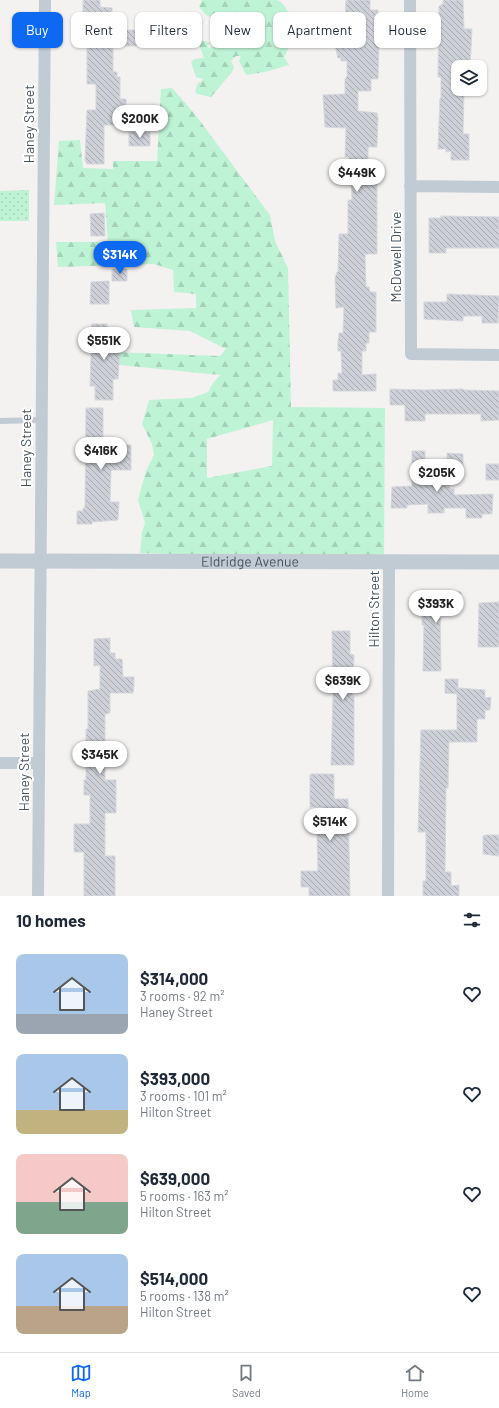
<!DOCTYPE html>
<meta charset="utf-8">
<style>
:root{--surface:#fff;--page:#f2f2f3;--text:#1f2937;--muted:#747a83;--line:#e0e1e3;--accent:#0d68f2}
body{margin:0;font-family:Barlow,sans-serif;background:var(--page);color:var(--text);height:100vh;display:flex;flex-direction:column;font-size:15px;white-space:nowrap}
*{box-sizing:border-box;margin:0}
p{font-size:13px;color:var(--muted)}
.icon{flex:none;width:22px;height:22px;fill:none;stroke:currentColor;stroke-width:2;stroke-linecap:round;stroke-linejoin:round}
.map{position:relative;height:896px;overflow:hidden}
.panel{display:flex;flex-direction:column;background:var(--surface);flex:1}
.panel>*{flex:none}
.guide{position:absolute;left:12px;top:12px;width:475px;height:36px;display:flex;gap:8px}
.tools{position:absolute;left:451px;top:60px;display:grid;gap:8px}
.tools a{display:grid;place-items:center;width:36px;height:36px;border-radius:8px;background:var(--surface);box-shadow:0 1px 3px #0004;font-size:20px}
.price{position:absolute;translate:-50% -34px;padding:0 9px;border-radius:14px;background:#fff;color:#222;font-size:13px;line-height:26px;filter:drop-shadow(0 1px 2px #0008)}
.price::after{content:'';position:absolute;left:50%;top:24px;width:12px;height:9px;margin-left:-6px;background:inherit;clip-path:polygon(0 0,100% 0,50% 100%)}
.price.active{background:var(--accent);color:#fff}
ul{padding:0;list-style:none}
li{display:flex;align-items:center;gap:12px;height:100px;padding:0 16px}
li span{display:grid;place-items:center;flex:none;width:112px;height:80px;border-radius:8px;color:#555}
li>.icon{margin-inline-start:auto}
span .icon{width:48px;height:48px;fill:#fffc;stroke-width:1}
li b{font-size:17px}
h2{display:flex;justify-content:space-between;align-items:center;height:48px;padding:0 16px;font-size:17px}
.pill{padding:0 14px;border-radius:8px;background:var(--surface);box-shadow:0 1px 3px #0004;font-size:14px;line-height:36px}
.pill.active{background:var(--accent);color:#fff}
.menu{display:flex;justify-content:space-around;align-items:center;height:56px;border-top:1px solid var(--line);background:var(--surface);font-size:11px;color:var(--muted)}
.menu a{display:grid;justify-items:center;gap:2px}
.menu .active{color:var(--accent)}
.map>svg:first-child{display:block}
.forest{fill:url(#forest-firs);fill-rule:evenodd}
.park{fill:url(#park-dots)}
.building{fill:url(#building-back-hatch);stroke:#d5d7dd}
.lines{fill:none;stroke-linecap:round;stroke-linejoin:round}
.service{stroke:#c1cbd4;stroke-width:6}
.minor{stroke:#c1cbd4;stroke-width:12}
.tertiary{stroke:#c1cbd4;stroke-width:15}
.labels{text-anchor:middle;stroke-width:4;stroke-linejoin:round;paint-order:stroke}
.street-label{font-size:14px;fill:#475460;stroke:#fff}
</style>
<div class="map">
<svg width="499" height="896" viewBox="0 0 499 896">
<defs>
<pattern id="forest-firs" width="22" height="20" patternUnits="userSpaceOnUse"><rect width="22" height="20" fill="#bef3d5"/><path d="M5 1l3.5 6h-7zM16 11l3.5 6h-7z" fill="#a5d2b9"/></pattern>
<pattern id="park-dots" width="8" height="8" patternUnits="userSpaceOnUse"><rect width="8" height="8" fill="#bef3d5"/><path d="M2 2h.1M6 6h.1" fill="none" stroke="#a5d2b9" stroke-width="1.8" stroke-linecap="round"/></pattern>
<pattern id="building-back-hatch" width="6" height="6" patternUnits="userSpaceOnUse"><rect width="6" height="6" fill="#cdd0d6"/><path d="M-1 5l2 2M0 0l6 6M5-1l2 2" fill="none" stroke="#a8abb1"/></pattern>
</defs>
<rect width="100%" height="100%" fill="#f4f1f1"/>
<path class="forest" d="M 201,0 L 277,0 C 295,7 294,44 284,57 L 289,65 L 265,72 L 246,75 L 239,61 L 241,56 L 236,56 L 231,61 L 234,67 L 232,72 L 211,97 L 197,94 L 195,91 L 198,83 L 201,82 L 203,79 L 196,77 L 191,62 L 194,59 L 204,58 L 199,45 L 201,40 L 211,43 L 207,46 L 209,48 L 217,45 L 215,39 L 225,43 L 229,47 L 233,45 L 235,39 L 218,35 L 221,32 L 222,18 C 206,14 211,22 199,6 L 202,1 Z
M 172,88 L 194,113 L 270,215 L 275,241 L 288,268 L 291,407 L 385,408 L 384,560 L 140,553 L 142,532 L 145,523 L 138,500 L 146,471 L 154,455 L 152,444 L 142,424 L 149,400 L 192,398 L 208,392 L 213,383 L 220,375 L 110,364 L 112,352 L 220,356 L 226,349 L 190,331 L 134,327 L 131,310 L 196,308 L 196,294 L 174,292 L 173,270 L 154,264 L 58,267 L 56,242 L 108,242 L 105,203 L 54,205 L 59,141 L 80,140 L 83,168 L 113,169 L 113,161 L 157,161 L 161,89 ZM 273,420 L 272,466 L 207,478 L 207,439 Z"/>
<path class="park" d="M 29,190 L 29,221 L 0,221 L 0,191 Z"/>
<path class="building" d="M 83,0 L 100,0 L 100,7 L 112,8 L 112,30 L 137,30 L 137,46 L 113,46 L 113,72 L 117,72 L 117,77 L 120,77 L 120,99 L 126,99 L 126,125 L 104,125 L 104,164 L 87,164 L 85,160 L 87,110 L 96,110 L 96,84 L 87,84 L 87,27 L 83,27 Z
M 346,0 L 370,0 L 370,10 L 378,10 L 378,25 L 375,25 L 376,44 L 379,44 L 378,79 L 371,79 L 371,91 L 358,91 L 358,111 L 377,113 L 378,118 L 377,147 L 368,147 L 368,171 L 374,171 L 374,180 L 377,179 L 377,254 L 365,254 L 366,287 L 369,287 L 370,292 L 376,292 L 376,332 L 369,332 L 369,343 L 366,343 L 366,351 L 362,351 L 362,375 L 376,374 L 376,391 L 333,391 L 333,380 L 338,380 L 338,373 L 342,373 L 341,351 L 338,351 L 338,341 L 339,333 L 343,333 L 344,307 L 336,308 L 335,278 L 337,272 L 338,272 L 339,234 L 348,234 L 348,200 L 352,200 L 351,163 L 349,163 L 349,157 L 345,157 L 346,128 L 325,127 L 323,95 L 345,94 L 345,79 L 347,76 L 347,61 L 341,61 L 341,58 L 338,58 L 335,45 L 336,37 L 339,37 L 339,29 L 345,29 Z
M 443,0 L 463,0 L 464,29 L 472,29 L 470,67 L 458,67 L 458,89 L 464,89 L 463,134 L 469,134 L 469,160 L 451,160 L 451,151 L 446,152 L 446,149 L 438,149 L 440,98 L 441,98 L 441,77 L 438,77 L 439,6 L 443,4 Z
M 129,132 L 150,132 L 150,146 L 129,146 Z
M 104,213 L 105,236 L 91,236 L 90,214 Z
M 441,216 L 499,217 L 499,248 L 446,248 L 446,253 L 429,253 L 429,218 L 441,218 Z
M 112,269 L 127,269 L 127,281 L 112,281 Z
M 109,281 L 109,304 L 90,304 L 91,282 Z
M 447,294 L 499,296 L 498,323 L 482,323 L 482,316 L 463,316 L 463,321 L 424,319 L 424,302 L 447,302 Z
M 92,324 L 107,324 L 107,331 L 121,331 L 118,379 L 113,379 L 113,400 L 95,400 L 95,386 L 90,386 Z
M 390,389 L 425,390 L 463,389 L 463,390 L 499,391 L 499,420 L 481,421 L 481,414 L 425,414 L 425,421 L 405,421 L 405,405 L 390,405 Z
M 86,408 L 103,408 L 103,445 L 131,445 L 131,470 L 111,470 L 110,502 L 119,502 L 118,520 L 92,522 L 92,524 L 77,524 L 77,511 L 83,511 L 83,508 L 85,508 Z
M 412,451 L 425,451 L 425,473 L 444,473 L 450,489 L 454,489 L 454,495 L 493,494 L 492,514 L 482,514 L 482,518 L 466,518 L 466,508 L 444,508 L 444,513 L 428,513 L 428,504 L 407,505 L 407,508 L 391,508 L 392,487 L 412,486 Z
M 447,453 L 463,454 L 463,468 L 447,468 Z
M 486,464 L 499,464 L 499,480 L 486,480 Z
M 422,591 L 461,592 L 461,611 L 440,611 L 441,671 L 423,671 L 424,625 L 422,625 Z
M 499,602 L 499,647 L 478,647 L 479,603 Z
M 332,631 L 350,631 L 350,654 L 354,655 L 352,696 L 354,696 L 354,765 L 331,765 L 333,696 Z
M 110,638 L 110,653 L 115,653 L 115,659 L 122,659 L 123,677 L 134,677 L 134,685 L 133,693 L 110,693 L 110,713 L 105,714 L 105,780 L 116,780 L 116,813 L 105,813 L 105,856 L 115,856 L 115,896 L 84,896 L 84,852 L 74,852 L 74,824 L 90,824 L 90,795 L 84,795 L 84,780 L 86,780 L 86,729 L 88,729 L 88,691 L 100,689 L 100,665 L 94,666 L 94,639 Z
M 445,679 L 458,679 L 458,688 L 485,690 L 485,698 L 491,697 L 490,710 L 485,710 L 485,719 L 477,719 L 477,742 L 449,742 L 448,788 L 446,788 L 445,872 L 451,872 L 451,886 L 459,885 L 459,896 L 423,896 L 423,881 L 426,881 L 426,832 L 418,832 L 421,730 L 457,730 L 457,694 L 445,693 Z
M 310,774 L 334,774 L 334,799 L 348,799 L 350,896 L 309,896 L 309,887 L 301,887 L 301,871 L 318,871 L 317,834 L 323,834 L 323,807 L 310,807 Z
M 486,835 L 499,835 L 499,856 L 483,854 L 483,836 Z"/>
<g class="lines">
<path class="service" d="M 0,421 L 41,420"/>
<path class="minor" d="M 410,0 L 411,354 L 499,355
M 410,186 L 499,187
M 0,763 L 39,763
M 38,896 L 45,0
M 388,896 L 389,562"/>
<path class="tertiary" id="s1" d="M 0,561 L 499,562"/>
</g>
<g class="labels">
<g class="street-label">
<text transform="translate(29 124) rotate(-90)" y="5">Haney Street</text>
<text transform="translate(396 257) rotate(-90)" y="5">McDowell Drive</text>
<text transform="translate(26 448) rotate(-90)" y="5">Haney Street</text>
<text dy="5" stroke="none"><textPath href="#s1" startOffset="250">Eldridge Avenue</textPath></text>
<text transform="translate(374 609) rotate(-90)" y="5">Hilton Street</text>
<text transform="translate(24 772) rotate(-90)" y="5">Haney Street</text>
</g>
</g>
</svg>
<div class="tools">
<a><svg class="icon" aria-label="layers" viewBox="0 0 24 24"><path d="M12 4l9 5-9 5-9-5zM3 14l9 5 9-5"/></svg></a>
</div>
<b class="price" style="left:140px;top:139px">$200K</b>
<b class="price" style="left:357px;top:193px">$449K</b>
<b class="price active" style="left:120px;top:275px">$314K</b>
<b class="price" style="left:104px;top:361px">$551K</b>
<b class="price" style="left:101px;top:471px">$416K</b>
<b class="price" style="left:437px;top:493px">$205K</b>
<b class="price" style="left:436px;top:624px">$393K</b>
<b class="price" style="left:343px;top:701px">$639K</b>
<b class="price" style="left:100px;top:775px">$345K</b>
<b class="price" style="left:330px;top:842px">$514K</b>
<div class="guide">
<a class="pill active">Buy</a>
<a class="pill">Rent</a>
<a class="pill">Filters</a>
<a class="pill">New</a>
<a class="pill">Apartment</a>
<a class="pill">House</a>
</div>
</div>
<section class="panel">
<h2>10 homes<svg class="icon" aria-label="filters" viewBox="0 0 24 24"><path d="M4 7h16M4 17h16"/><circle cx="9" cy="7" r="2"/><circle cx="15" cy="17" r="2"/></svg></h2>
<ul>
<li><span style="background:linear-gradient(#a9c7e8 75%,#9aa5b1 0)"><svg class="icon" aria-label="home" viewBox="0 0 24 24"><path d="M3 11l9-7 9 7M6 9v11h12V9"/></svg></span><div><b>$314,000</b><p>3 rooms · 92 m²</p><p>Haney Street</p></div><svg class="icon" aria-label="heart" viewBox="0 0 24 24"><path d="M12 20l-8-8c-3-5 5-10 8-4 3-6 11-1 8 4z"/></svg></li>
<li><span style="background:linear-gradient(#a9c7e8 70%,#c2b280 0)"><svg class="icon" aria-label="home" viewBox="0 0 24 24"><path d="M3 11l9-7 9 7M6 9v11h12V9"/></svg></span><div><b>$393,000</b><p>3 rooms · 101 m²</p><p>Hilton Street</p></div><svg class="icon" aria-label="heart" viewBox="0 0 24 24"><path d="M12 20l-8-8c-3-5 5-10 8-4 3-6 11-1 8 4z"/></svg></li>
<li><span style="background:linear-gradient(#f6c9c9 60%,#7fa58c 0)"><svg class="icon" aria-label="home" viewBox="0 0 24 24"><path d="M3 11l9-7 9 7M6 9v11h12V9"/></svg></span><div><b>$639,000</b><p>5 rooms · 163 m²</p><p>Hilton Street</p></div><svg class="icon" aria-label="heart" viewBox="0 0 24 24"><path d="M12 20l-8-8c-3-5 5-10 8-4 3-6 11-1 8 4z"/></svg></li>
<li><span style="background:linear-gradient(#a9c7e8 65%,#b9a48a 0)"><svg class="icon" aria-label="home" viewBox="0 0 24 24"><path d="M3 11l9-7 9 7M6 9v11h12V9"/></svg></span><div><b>$514,000</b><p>5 rooms · 138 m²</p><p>Hilton Street</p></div><svg class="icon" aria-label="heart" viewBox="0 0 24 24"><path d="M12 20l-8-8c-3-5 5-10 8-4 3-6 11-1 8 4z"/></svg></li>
</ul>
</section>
<nav class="menu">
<a class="active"><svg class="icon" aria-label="map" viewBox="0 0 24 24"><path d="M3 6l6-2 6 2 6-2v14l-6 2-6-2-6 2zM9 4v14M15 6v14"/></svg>Map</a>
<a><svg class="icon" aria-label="saved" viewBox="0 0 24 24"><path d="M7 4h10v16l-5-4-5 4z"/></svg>Saved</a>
<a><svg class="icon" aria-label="home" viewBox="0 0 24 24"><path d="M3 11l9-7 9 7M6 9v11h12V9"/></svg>Home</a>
</nav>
